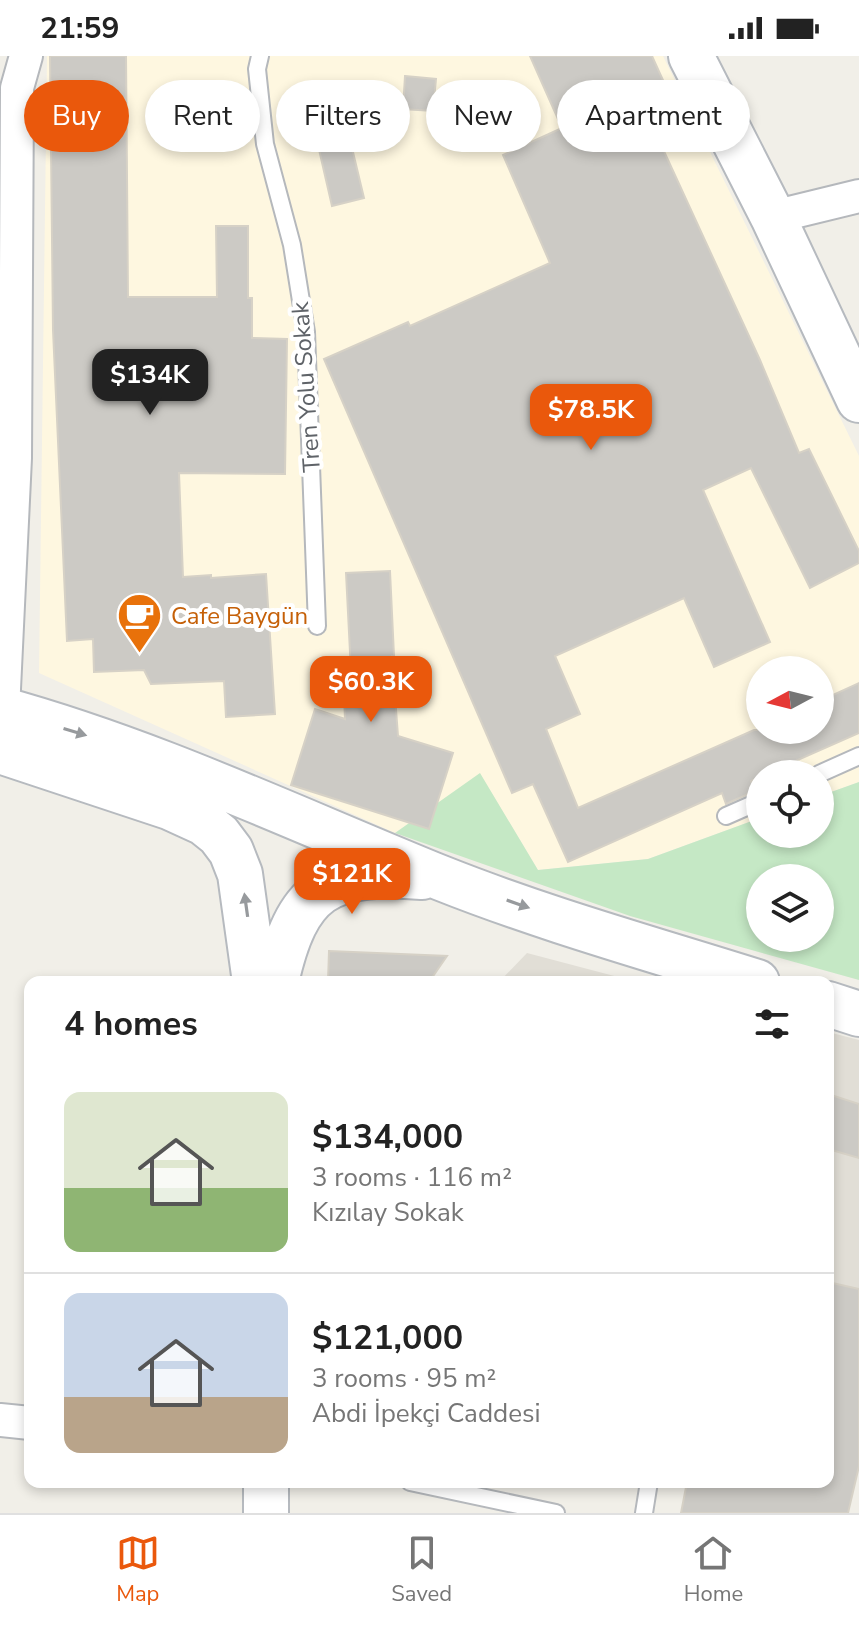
<!DOCTYPE html>
<meta charset="utf-8">
<style>
:root{--surface:#fff;--page:#f2f2f2;--text:#222;--muted:#767676;--line:#e0e0e0;--accent:#ea580c}
body{margin:0;font-family:"Nunito Sans",sans-serif;background:var(--page);color:var(--text);height:100vh;display:flex;flex-direction:column;font-size:30px;white-space:nowrap}
*{box-sizing:border-box;margin:0}
p{font-size:26px;color:var(--muted)}
.icon{flex:none;width:44px;height:44px;fill:none;stroke:currentColor;stroke-width:2;stroke-linecap:round;stroke-linejoin:round}
.map{position:relative;flex:1;overflow:hidden}
.drawer{position:absolute;left:24px;top:920px;width:810px;height:512px;display:flex;flex-direction:column;background:var(--surface);border-radius:16px;box-shadow:0 4px 12px #0003}
.drawer>*{flex:none}
.guide{position:absolute;left:24px;top:24px;width:812px;height:72px;display:flex;gap:16px}
.needle{width:52px;rotate:263deg}
.buttons{position:absolute;left:746px;top:600px;display:grid;gap:16px}
.buttons a{display:grid;place-items:center;width:88px;height:88px;border-radius:50%;background:var(--surface);box-shadow:0 4px 12px #0003;font-size:40px}
.price{position:absolute;translate:-50% -68px;padding:0 18px;border-radius:16px;background:var(--accent);color:#fff;font-size:26px;line-height:52px;filter:drop-shadow(0 2px 4px #0008)}
.price::after{content:'';position:absolute;left:50%;top:48px;width:24px;height:18px;margin-left:-12px;background:inherit;clip-path:polygon(0 0,100% 0,50% 100%)}
.price.active{background:#222;color:#fff}
ul{padding:0;list-style:none}
li{display:flex;align-items:center;gap:24px;height:200px;padding:0 40px}
li+li{border-top:2px solid var(--line)}
li span{display:grid;place-items:center;flex:none;width:224px;height:160px;border-radius:16px;color:#555}
li>.icon{margin-inline-start:auto}
span .icon{width:96px;height:96px;fill:#fffc;stroke-width:1}
li b{font-size:34px}
h2{display:flex;justify-content:space-between;align-items:center;height:96px;padding:0 40px;font-size:34px}
.tag{padding:0 28px;border-radius:36px;background:var(--surface);box-shadow:0 4px 12px #0003;font-size:28px;line-height:72px}
.tag.active{background:var(--accent);color:#fff}
.status{display:flex;justify-content:space-between;align-items:center;height:56px;padding:0 40px;background:var(--surface);direction:ltr}
.status svg{height:22px;fill:currentColor}
.dock{display:flex;justify-content:space-around;align-items:center;height:112px;border-top:2px solid var(--line);background:var(--surface);font-size:22px;color:var(--muted)}
.dock a{display:grid;justify-items:center;gap:4px}
.dock .active{color:var(--accent)}
.map>svg:first-child{display:block}
.commercial{fill:#fef7e0;fill-rule:evenodd}
.education{fill:#e1ded6}
.green{fill:#c5e8c5;fill-rule:evenodd}
.building{fill:#cccac5;stroke:#d6d1c6;stroke-width:2}
.lines{fill:none;stroke-linecap:round;stroke-linejoin:round}
.lane-casing{stroke:#b5b8bc;stroke-width:20}
.street-casing{stroke:#b5b8bc;stroke-width:36}
.secondary-casing{stroke:#b6babf;stroke-width:48}
.lane{stroke:#fff;stroke-width:16}
.street{stroke:#fff;stroke-width:32}
.secondary{stroke:#fff;stroke-width:44}
.oneway{fill:#979a9d}
.labels{text-anchor:middle;stroke-width:8;stroke-linejoin:round;paint-order:stroke}
.street-label{font-size:24px;fill:#5f6368;stroke:#fff}
.food-label{font-size:24px;fill:#c56008;stroke:#fff;text-anchor:start}
</style>
<div class="status"><b>21:59</b><svg viewBox="0 0 49 12"><path d="M0 12V9h3v3zM5 12V6h3v6zM10 12V3h3v9zM15 12V0h3v12zM26 1h20v11H26zM47 4h2v5h-2z"/></svg></div>
<div class="map">
<svg width="859" height="1457" viewBox="0 0 859 1457">
<rect width="100%" height="100%" fill="#f1efe8"/>
<path class="commercial" d="M 47,0 L 663,0 L 859,400 L 859,726 L 820,740 L 820,718 L 760,718 L 760,762 L 648,803 L 538,814 L 480,718 L 395,777 L 39,617 ZM 760,614 L 820,614 L 820,674 L 760,674 Z"/>
<path class="education" d="M 527,897 L 637,926 L 499,926 Z
M 828,976 L 859,984 L 859,1377 L 828,1369 Z"/>
<path class="green" d="M 480,717 L 538,814 L 648,803 L 760,762 L 760,778 L 820,778 L 820,740 L 859,726 L 859,924 L 630,860 L 395,777 ZM 760,822 L 820,822 L 820,882 L 760,882 Z"/>
<path class="building" d="M 50,0 L 126,0 L 128,241 L 217,241 L 216,170 L 248,170 L 248,242 L 252,242 L 252,282 L 287,283 L 285,418 L 179,417 L 183,521 L 211,519 L 211,522 L 266,518 L 275,658 L 226,661 L 224,625 L 151,628 L 144,614 L 94,616 L 93,583 L 67,585 L 53,274 Z
M 530,0 L 652,0 L 677,55 L 651,67 L 760,304 L 799,397 L 809,393 L 859,495 L 859,507 L 810,532 L 751,412 L 703,434 L 770,586 L 714,611 L 684,542 L 555,600 L 580,658 L 546,673 L 578,752 L 754,674 L 820,674 L 820,645 L 859,627 L 859,677 L 766,718 L 760,718 L 760,721 L 751,725 L 755,735 L 726,748 L 722,737 L 568,806 L 533,728 L 512,737 L 324,303 L 408,266 L 410,270 L 550,207 L 503,99 L 562,72 Z
M 405,20 L 436,23 L 433,55 L 403,53 Z
M 340,42 L 364,142 L 332,150 L 309,50 Z
M 390,515 L 394,600 L 392,600 L 398,680 L 453,697 L 429,773 L 291,729 L 315,653 L 345,663 L 343,617 L 351,616 L 346,517 Z
M 329,895 L 447,900 L 429,926 L 328,926 Z
M 828,1038 L 859,1048 L 859,1102 L 828,1093 Z
M 828,1226 L 859,1233 L 859,1410 L 848,1457 L 681,1457 L 687,1426 L 828,1426 Z"/>
<g class="lines">
<defs>
<path id="lane" d="M 260,0 L 257,13 L 265,88 L 292,189 L 306,276 L 317,570
M 819,718 L 859,700
M 726,760 L 760,745
M 410,1426 L 556,1457
M 644,1457 L 649,1426"/>
<path id="street" d="M 773,161 L 859,140
M 3,654 L 15,402 L 17,32 L 26,0
M 0,1364 L 30,1367"/>
<path id="secondary" d="M 691,0 L 773,161 L 859,344
M 0,653 C 153,695 295,763 441,822 C 544,863 652,893 757,926
M 0,695 L 169,751 L 204,767 L 219,779 L 231,795 L 240,818 L 255,926
M 276,926 C 297,833 326,814 422,821
M 828,948 L 859,958
M 266,1457 L 266,1426"/>
</defs>
<use href="#lane" class="lane-casing"/>
<use href="#street" class="street-casing"/>
<use href="#secondary" class="secondary-casing"/>
<use href="#lane" class="lane"/>
<use href="#street" class="street"/>
<use href="#secondary" class="secondary"/>
</g>
<defs><path id="oneway-solid" d="M-6-.8H1V-3.2L6.5 0L1 3.2V.8H-6Z" transform="scale(2)"/></defs>
<g class="oneway">
<use href="#oneway-solid" transform="translate(75 676) rotate(17)"/>
<use href="#oneway-solid" transform="translate(518 848) rotate(19)"/>
<use href="#oneway-solid" transform="translate(246 849) rotate(-98)"/>
</g>
<defs>
<symbol id="cafe-pin" viewBox="-11 -11 22 30"><path d="M0 17L-7.5 6A9.5 9.5 0 1 1 7.5 6Z" fill="#e8710a" stroke="#fff"/><path d="M-5.5-4.5H6V0H3Q3 3.5 0 3.5H-2.5Q-5.5 3.5-5.5 0ZM3-3.2v2h1.7v-2ZM-6 4.5H4V6H-6Z" fill="#fff"/></symbol>
</defs>
<g fill-rule="evenodd">
<use href="#cafe-pin" x="114" y="534" width="51" height="69"/>
</g>
<g class="labels">
<g class="street-label">
<text transform="translate(306 331) rotate(-94)" y="8">Tren Yolu Sokak</text>
</g>
<g class="food-label">
<text x="171" y="568">Cafe Baygün</text>
</g>
</g>
</svg>
<div class="buttons">
<a><svg class="needle" viewBox="-14 -14 28 28"><path d="M0-13l5 13h-10z" fill="#e53935"/><path d="M0 13l5-13h-10z" fill="#767676"/></svg></a>
<a><svg class="icon" aria-label="locate" viewBox="0 0 24 24"><circle cx="12" cy="12" r="6"/><path d="M12 2v4M12 18v4M2 12h4M18 12h4"/></svg></a>
<a><svg class="icon" aria-label="layers" viewBox="0 0 24 24"><path d="M12 4l9 5-9 5-9-5zM3 14l9 5 9-5"/></svg></a>
</div>
<b class="price active" style="left:150px;top:361px">$134K</b>
<b class="price" style="left:591px;top:396px">$78.5K</b>
<b class="price" style="left:371px;top:668px">$60.3K</b>
<b class="price" style="left:352px;top:860px">$121K</b>
<div class="guide">
<a class="tag active">Buy</a>
<a class="tag">Rent</a>
<a class="tag">Filters</a>
<a class="tag">New</a>
<a class="tag">Apartment</a>
</div>
<section class="drawer">
<h2>4 homes<svg class="icon" aria-label="filters" viewBox="0 0 24 24"><path d="M4 7h16M4 17h16"/><circle cx="9" cy="7" r="2"/><circle cx="15" cy="17" r="2"/></svg></h2>
<ul>
<li><span style="background:linear-gradient(#dfe7d0 60%,#8fb573 0)"><svg class="icon" aria-label="home" viewBox="0 0 24 24"><path d="M3 11l9-7 9 7M6 9v11h12V9"/></svg></span><div><b>$134,000</b><p>3 rooms · 116 m²</p><p>Kızılay Sokak</p></div></li>
<li><span style="background:linear-gradient(#c9d6e8 65%,#b9a48a 0)"><svg class="icon" aria-label="home" viewBox="0 0 24 24"><path d="M3 11l9-7 9 7M6 9v11h12V9"/></svg></span><div><b>$121,000</b><p>3 rooms · 95 m²</p><p>Abdi İpekçi Caddesi</p></div></li>
</ul>
</section>
</div>
<nav class="dock">
<a class="active"><svg class="icon" aria-label="map" viewBox="0 0 24 24"><path d="M3 6l6-2 6 2 6-2v14l-6 2-6-2-6 2zM9 4v14M15 6v14"/></svg>Map</a>
<a><svg class="icon" aria-label="saved" viewBox="0 0 24 24"><path d="M7 4h10v16l-5-4-5 4z"/></svg>Saved</a>
<a><svg class="icon" aria-label="home" viewBox="0 0 24 24"><path d="M3 11l9-7 9 7M6 9v11h12V9"/></svg>Home</a>
</nav>
